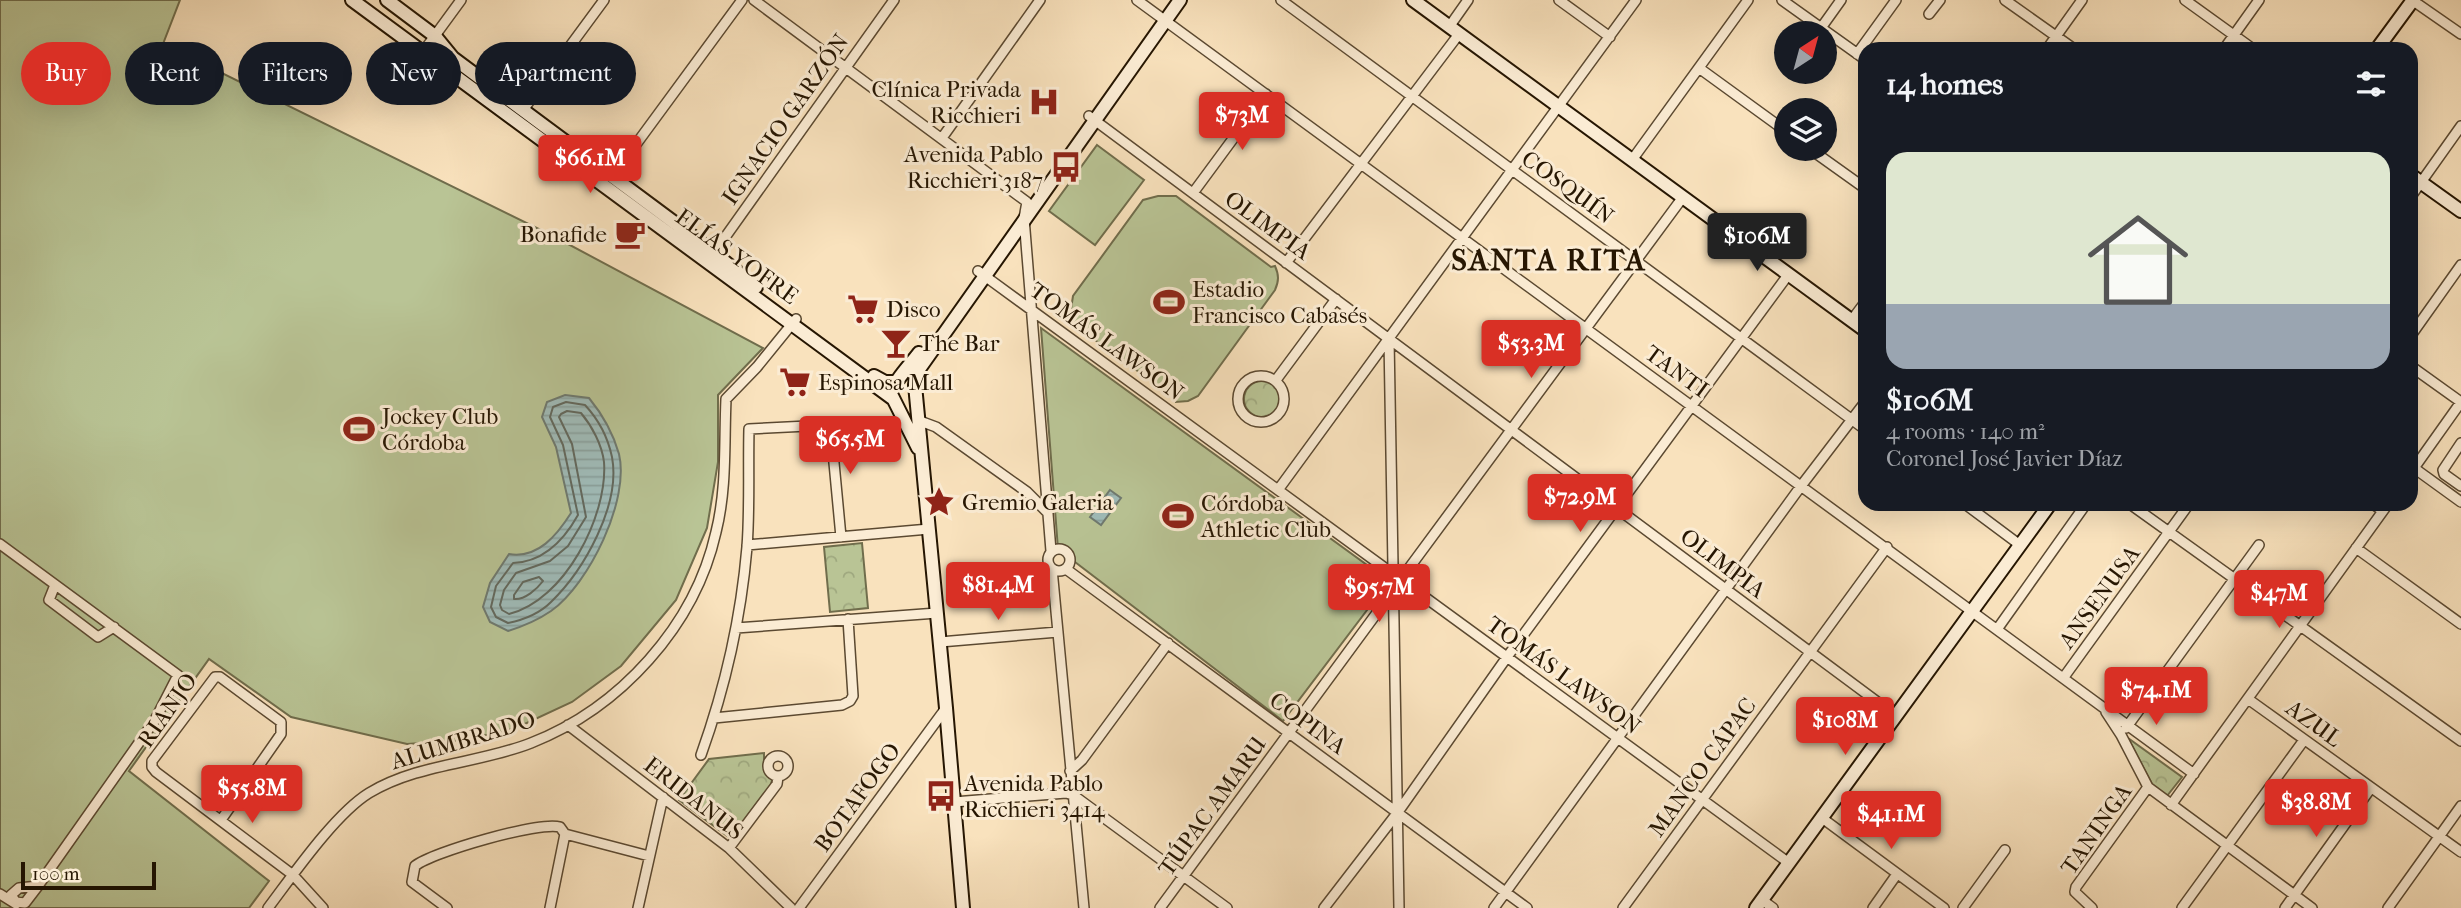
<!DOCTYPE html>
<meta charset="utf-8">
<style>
:root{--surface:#171b24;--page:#242831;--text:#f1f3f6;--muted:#9ea1a6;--line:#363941;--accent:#d93025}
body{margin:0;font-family:"IM FELL French Canon",serif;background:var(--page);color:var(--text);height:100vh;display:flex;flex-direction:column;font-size:26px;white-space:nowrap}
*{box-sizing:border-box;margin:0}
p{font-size:23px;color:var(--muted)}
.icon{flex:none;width:38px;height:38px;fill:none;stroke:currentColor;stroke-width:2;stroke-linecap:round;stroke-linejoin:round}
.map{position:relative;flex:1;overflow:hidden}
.drawer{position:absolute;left:1858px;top:42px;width:560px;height:469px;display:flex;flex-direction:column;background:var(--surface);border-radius:21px;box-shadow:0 7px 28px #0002}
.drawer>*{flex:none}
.top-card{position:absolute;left:21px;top:42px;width:665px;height:63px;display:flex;gap:14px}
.needle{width:46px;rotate:36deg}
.buttons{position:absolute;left:1774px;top:21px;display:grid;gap:14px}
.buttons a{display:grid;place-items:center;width:63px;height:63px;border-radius:50%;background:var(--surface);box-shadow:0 7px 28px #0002;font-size:35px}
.scale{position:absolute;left:21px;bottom:18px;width:135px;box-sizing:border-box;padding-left:7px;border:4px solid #261602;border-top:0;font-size:19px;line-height:24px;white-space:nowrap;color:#261602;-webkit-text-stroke:5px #fbecd4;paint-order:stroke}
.price{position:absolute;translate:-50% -60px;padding:0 16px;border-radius:7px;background:var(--accent);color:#fff;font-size:23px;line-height:46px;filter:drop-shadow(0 2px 4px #0008)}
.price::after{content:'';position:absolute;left:50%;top:42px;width:21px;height:16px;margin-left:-10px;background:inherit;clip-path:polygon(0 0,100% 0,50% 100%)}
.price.selected{background:#222;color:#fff}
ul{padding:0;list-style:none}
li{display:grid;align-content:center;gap:14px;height:371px;padding:0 28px}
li+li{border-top:2px solid var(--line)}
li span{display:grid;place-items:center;height:217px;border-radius:21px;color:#555}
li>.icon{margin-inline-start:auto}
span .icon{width:126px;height:126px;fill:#fffc;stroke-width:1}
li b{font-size:30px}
h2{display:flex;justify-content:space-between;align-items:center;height:84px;padding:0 28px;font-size:30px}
.chip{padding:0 24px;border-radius:32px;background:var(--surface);box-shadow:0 7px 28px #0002;font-size:24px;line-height:63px}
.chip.selected{background:var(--accent);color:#fff}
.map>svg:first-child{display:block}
.park{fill:url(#park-crowns);stroke:#706d4c;stroke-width:2}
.garden{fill:#b9c495;stroke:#706d4c;stroke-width:2}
.water{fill:url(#water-rules);stroke:#6f7a70;stroke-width:2}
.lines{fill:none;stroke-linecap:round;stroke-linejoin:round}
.shore{stroke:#63695e;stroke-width:2}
.minor-casing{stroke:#5b4931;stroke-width:12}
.secondary-casing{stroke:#261602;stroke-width:16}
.minor{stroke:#fbecd4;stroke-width:9}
.secondary{stroke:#fbecd4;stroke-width:12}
.labels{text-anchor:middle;stroke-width:6;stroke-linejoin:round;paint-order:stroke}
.poi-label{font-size:23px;fill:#261602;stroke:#fbecd4;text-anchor:start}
.street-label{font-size:23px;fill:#261602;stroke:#fbecd4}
.district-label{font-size:30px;font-weight:bold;letter-spacing:2px;fill:#261602;stroke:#fbecd4}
</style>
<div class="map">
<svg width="2461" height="908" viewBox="0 0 2461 908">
<defs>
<pattern id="park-crowns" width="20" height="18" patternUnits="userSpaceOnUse" patternTransform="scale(1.75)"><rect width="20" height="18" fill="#b9c495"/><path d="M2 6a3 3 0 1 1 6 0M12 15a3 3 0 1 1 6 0" fill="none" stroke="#9fa87f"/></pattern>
<pattern id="water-rules" width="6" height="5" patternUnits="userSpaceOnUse" patternTransform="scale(1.75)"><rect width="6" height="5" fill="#a0bcb9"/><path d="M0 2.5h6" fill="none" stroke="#8aa19d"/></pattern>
</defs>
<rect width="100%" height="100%" fill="#f9e2bd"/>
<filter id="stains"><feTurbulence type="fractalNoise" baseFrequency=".00286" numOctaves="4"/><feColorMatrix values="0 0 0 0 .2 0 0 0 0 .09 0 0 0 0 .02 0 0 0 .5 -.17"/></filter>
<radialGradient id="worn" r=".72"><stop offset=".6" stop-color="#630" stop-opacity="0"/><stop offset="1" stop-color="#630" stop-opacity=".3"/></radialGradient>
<path class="park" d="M1244 399a18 18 0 1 1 36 0a18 18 0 1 1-36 0Z
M 862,543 L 868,608 L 830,612 L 824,547 Z
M 2128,738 L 2182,777 L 2167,796 L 2153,786 Z
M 764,753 L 764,768 L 772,780 L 771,785 L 730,838 L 679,800 L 709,759 Z"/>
<path class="garden" d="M 0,0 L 180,0 L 163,44 L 553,236 L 763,348 L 718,395 L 718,462 L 707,528 L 676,600 L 621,666 L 572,702 L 516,728 L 465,740 L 407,744 L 291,717 L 209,659 L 129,771 L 269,881 L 249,908 L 0,908 Z
M 1097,145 L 1144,180 L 1095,245 L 1049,211 Z
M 1158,196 L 1176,196 L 1271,267 L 1275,266 C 1279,275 1279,281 1275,290 L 1198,396 L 1188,401 L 1176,402 L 1176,399 L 1073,324 L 1071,309 L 1073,296 L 1143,200 Z
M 1041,328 L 1389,581 L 1283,721 L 1058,549 Z"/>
<path class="water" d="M 565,395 L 589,398 C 603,415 613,433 619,454 C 630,500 589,584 551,611 C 538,620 524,626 508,631 L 490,622 L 483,607 L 490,583 L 509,554 C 538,559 557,535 571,513 L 556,447 L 542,417 L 547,402 Z
M 1110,490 L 1121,498 L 1101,525 L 1090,517 Z"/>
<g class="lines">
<path class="shore" d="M 566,402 L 585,405 C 598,419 608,438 612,457 C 621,505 584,570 551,602 C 540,613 523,620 508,623 L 496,617 L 491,607 L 496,586 L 513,563 C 543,562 564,540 578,515 L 563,445 L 550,417 L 553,407 Z
M 567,411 L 581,413 C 592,426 602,445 604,462 C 608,516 564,601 509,614 L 502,610 L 500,605 L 504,590 L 516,573 L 550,561 L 568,546 L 586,517 L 572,444 L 559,417 L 561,414 Z
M 539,577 L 543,581 C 537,589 525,600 514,599 L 514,595 L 523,582 Z"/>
<defs>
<path id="minor" d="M 754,0 L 1027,202 L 1024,218 L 1051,551
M 1137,0 L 2194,774
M 1281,0 L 1866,430
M 1559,0 L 1610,37
M 1782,0 L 1866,60
M 2005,0 L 2074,49
M 2185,0 L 2253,49
M 2412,0 L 2461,34
M 1929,14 L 1940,0
M 1449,27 L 1468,0
M 1821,28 L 1841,0
M 2047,49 L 2082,0
M 2224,49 L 2259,0
M 423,52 L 461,0
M 1857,54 L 1896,0
M 1699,68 L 1787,132
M 523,110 L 604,0
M 1089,116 L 1895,715
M 942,138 L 1040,0
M 1810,149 L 1866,189
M 1632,160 L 1748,0
M 612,177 L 742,0
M 1193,193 L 1266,94
M 2412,195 L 2461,126
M 711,257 L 894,0
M 1286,263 L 1459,34
M 978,271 L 1789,863
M 1851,321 L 1866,301
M 2412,334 L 2461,265
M 1389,339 L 1399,908
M 2412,367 L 2461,402
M1238 399a23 23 0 1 1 46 0a23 23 0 1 1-46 0Z
M 1276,380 L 1336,299
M 920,421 L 936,427 L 1027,492 L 1048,513
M 2461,443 L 2443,470 L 2444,474 L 2461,486
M 2414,468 L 2461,502
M 2412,471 L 2461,402
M 1278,490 L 1636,0
M 1965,504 L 2020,545
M 2130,504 L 2461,741
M 2373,504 L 2383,511
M 0,544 L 178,675 L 155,720 L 38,886 L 25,903 L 16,902 L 11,895 L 19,888 L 38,886
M 747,545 L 929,529
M 2356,548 L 2461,624
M1048 560a11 11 0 1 1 22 0a11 11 0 1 1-22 0Z
M 1052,569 L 1084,908
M 1066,569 L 1527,908
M 1401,579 L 1683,197
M 55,585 L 49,600 L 98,637 L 114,627
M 736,628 L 937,613
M 1998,628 L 2086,504
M 940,642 L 1058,632
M 2064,677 L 2189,504
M 2248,699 L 2461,852
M 2106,712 L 2121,735 L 2148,787 L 2312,908
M 714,718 L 842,705 L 850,701 L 853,696 L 848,619
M 568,725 L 729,848 L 791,908
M 2126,728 L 2259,545
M 701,755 C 725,688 741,618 747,547 C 750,508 748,468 749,429 L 828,425 L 831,431 L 841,537
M768 766a10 10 0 1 1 20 0a10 10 0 1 1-20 0Z
M 1070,771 L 1082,760 L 1168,643
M 954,802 L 1066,793 L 1073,795 L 1227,908
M 2171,805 L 2388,504
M 1822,818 L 1944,908
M 221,820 L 281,734 L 281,722 L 220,677 L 215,677 L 152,761 L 152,767 L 156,772 L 293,875 L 323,908
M 729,848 L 777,784 L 778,777
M 0,894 L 16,904
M 1762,900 L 1773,908
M 268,908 C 293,875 335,814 369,793 C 419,763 478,764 531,743 C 620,708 695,626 716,532 C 727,488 724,444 726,399 L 757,367 L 796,319
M 447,908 L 412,882 L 415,866 C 432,852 540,821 560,827 L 565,834 L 649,856
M 550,908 L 565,834
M 638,908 L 663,797
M 799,908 L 946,708
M 1160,908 L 1393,591
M 1324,908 L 1398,812 L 1507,657 L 1788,275
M 1494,908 L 1801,486 L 1866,401
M 1623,908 L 1887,547
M 1873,908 L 1897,874
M 1963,908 L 2005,850
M 2092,908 L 2075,892 L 2076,887 L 2148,787
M 2182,908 L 2304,740
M 2285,908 L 2371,788
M 2388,908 L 2461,806"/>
<path id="secondary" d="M 352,0 L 892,398
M 387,0 L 435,36 L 453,58 L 699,241 L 756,287
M 1413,0 L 1866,331
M 2377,49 L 2413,0
M 2412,176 L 2461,211
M 874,376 L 885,382 L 896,382
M 918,448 L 891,394 C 893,382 911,364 919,353
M 963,908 L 946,708 L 915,385 L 917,372 L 1180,0
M 1756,908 L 2050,504"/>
</defs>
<use href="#minor" class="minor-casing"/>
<use href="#secondary" class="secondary-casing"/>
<use href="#minor" class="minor"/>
<use href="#secondary" class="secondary"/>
</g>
<defs>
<symbol id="hospital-bare" viewBox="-9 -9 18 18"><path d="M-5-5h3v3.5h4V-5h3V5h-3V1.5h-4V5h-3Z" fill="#8f2418" stroke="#fbecd4" stroke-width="2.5" paint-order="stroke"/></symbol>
<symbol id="bus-bare" viewBox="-9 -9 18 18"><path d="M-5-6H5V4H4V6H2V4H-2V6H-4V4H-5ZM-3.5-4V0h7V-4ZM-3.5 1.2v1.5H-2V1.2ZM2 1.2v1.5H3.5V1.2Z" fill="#8f2418" stroke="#fbecd4" stroke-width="2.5" paint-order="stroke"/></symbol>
<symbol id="cafe-bare" viewBox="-9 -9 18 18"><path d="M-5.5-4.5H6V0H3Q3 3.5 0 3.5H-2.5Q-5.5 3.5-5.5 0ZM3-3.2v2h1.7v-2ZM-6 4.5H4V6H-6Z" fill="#8f2418" stroke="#fbecd4" stroke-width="2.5" paint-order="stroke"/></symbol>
<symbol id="stadium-bare" viewBox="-9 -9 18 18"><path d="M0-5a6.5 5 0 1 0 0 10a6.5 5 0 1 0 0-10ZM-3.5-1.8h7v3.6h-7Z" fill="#8f2418" stroke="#fbecd4" stroke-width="2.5" paint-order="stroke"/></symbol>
<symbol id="supermarket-bare" viewBox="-9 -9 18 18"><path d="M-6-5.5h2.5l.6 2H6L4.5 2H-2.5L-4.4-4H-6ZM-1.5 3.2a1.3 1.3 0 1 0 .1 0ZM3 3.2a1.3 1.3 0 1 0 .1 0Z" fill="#8f2418" stroke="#fbecd4" stroke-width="2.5" paint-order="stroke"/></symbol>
<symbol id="bar-bare" viewBox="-9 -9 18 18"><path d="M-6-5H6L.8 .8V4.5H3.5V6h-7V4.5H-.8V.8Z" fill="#8f2418" stroke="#fbecd4" stroke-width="2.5" paint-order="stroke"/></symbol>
<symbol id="sight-bare" viewBox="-9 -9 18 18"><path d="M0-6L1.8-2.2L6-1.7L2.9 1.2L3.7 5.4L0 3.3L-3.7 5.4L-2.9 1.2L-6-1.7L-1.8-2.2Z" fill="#8f2418" stroke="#fbecd4" stroke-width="2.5" paint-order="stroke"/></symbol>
</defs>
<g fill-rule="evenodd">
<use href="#hospital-bare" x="1022" y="80" width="44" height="44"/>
<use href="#bus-bare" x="1044" y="145" width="44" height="44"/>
<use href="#cafe-bare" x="608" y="212" width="44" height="44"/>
<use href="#stadium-bare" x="1147" y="280" width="44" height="44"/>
<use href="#supermarket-bare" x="841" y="287" width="44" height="44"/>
<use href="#bar-bare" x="874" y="321" width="44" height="44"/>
<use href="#supermarket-bare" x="773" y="360" width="44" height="44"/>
<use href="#stadium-bare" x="337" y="407" width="44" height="44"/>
<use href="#sight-bare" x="917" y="480" width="44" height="44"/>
<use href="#stadium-bare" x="1156" y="494" width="44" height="44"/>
<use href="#bus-bare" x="919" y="774" width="44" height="44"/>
</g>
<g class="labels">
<g class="poi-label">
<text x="1021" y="97" text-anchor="end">Clínica Privada<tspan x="1021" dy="26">Ricchieri</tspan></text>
<text x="1043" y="162" text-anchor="end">Avenida Pablo<tspan x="1043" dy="26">Ricchieri 3187</tspan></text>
<text x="607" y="242" text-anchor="end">Bonafide</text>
<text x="1192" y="297">Estadio<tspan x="1192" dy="26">Francisco Cabasés</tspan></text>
<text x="886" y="317">Disco</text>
<text x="919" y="351">The Bar</text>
<text x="818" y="390">Espinosa Mall</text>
<text x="382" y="424">Jockey Club<tspan x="382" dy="26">Córdoba</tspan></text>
<text x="962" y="510">Gremio Galeria</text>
<text x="1201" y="511">Córdoba<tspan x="1201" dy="26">Athletic Club</tspan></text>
<text x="964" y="791">Avenida Pablo<tspan x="964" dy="26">Ricchieri 3414</tspan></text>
</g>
<g class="street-label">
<text transform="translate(785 119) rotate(-55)" y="8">IGNACIO GARZÓN</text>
<text transform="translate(1568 187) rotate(36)" y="8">COSQUÍN</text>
<text transform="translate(1268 225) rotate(36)" y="8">OLIMPIA</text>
<text transform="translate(737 256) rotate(36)" y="8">ELÍAS YOFRE</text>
<text transform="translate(1107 341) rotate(36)" y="8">TOMÁS LAWSON</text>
<text transform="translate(1677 371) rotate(36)" y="8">TANTI</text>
<text transform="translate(1723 563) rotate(37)" y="8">OLIMPIA</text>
<text transform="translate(2099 597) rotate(-54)" y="8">ANSENUSA</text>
<text transform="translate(1564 675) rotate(36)" y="8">TOMÁS LAWSON</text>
<text transform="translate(167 710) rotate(-55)" y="8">RIANJO</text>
<text transform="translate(1308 723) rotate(36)" y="8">COPINA</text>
<text transform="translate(2314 723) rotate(36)" y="8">AZUL</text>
<text transform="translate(463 740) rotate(-17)" y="8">ALUMBRADO</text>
<text transform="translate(1702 767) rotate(-54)" y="8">MANCO CÁPAC</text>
<text transform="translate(857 797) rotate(-54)" y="8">BOTAFOGO</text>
<text transform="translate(694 798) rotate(38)" y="8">ERIDANUS</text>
<text transform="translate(1212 806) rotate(-54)" y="8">TÚPAC AMARU</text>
<text transform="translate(2096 829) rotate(-55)" y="8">TANINGA</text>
</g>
<g class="district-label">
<text x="1549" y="270">SANTA RITA</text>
</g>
</g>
<rect width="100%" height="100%" filter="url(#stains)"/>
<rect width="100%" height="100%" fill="url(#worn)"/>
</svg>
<div class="buttons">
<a><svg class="needle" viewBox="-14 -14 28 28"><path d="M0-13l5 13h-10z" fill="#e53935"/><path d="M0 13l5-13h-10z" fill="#9ea1a6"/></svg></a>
<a><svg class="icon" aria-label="layers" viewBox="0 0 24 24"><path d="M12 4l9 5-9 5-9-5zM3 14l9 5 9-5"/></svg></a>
</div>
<div class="scale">100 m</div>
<b class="price" style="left:1242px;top:152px">$73M</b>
<b class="price" style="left:590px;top:195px">$66.1M</b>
<b class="price selected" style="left:1757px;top:273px">$106M</b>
<b class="price" style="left:1531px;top:380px">$53.3M</b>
<b class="price" style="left:850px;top:476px">$65.5M</b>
<b class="price" style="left:1580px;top:534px">$72.9M</b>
<b class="price" style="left:998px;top:622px">$81.4M</b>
<b class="price" style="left:1379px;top:624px">$95.7M</b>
<b class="price" style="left:2279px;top:630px">$47M</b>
<b class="price" style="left:2156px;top:727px">$74.1M</b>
<b class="price" style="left:1845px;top:757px">$108M</b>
<b class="price" style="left:252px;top:825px">$55.8M</b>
<b class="price" style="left:2316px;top:839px">$38.8M</b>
<b class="price" style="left:1891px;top:851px">$41.1M</b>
<div class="top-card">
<a class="chip selected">Buy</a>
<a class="chip">Rent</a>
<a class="chip">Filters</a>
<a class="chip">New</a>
<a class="chip">Apartment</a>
</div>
<section class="drawer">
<h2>14 homes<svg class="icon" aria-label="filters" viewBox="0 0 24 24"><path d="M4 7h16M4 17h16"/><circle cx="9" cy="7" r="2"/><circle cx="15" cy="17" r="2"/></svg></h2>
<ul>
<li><span style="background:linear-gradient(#dfe7d0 70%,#9aa5b1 0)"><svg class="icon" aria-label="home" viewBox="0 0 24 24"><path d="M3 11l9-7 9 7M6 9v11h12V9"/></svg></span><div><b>$106M</b><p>4 rooms · 140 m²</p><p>Coronel José Javier Díaz</p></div></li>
</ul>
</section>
</div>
